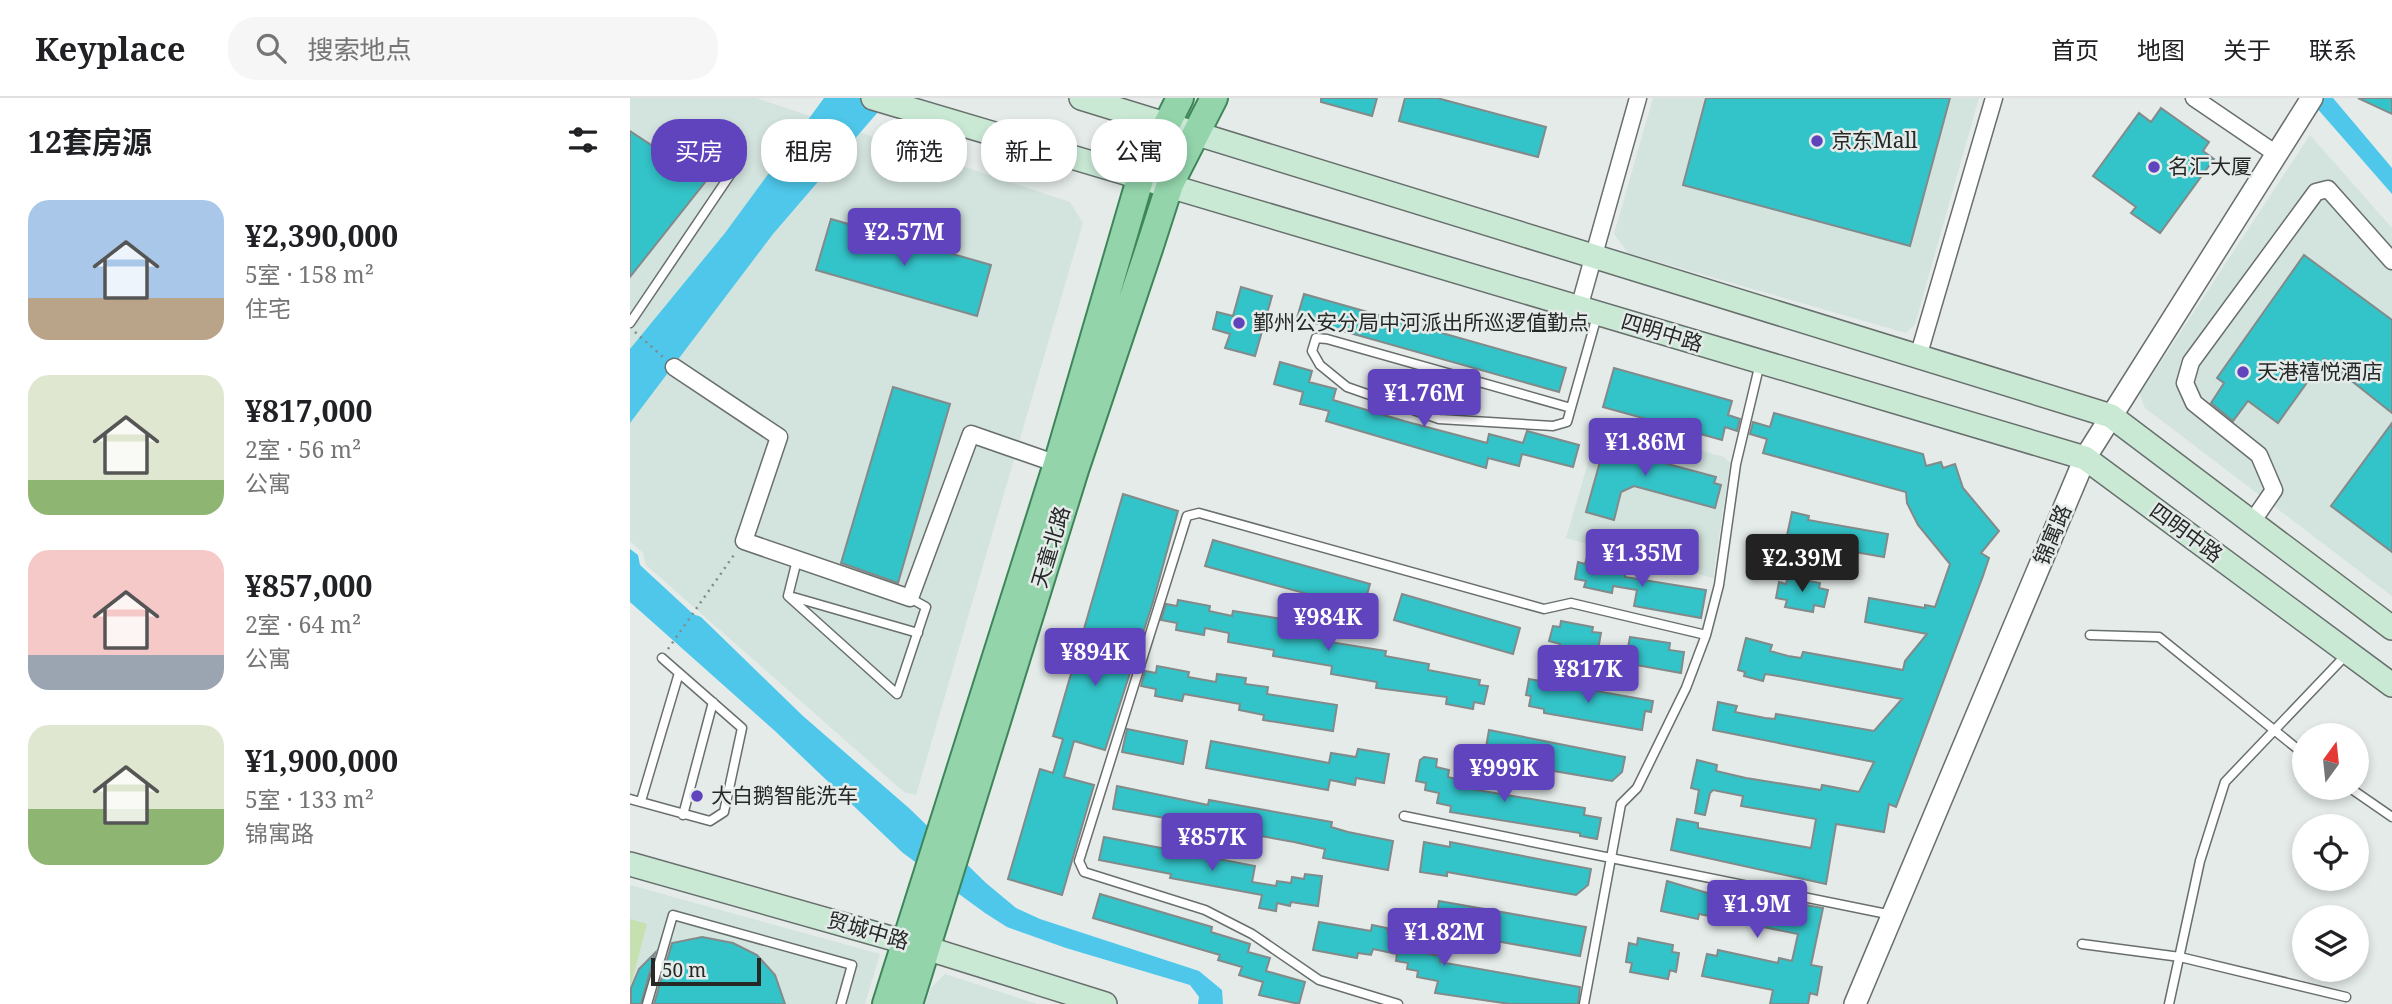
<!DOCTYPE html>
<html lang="zh">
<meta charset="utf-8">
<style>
:root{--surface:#fff;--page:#f6f6f6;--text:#202124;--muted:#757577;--line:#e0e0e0;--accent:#5f44bd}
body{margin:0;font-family:"Noto Serif","Noto Sans SC",serif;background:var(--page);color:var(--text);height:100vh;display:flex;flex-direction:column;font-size:26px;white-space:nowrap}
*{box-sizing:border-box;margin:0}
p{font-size:23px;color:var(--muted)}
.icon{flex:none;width:38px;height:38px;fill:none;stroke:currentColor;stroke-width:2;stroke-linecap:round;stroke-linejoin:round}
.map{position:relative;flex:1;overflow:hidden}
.details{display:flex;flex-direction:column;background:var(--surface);width:630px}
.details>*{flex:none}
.guide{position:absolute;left:21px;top:21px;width:665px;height:63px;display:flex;gap:14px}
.needle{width:46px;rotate:15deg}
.tools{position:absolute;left:1662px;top:625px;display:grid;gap:14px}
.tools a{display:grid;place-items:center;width:77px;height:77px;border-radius:50%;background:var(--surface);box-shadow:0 4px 10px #0003;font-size:35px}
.scale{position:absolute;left:21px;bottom:18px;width:110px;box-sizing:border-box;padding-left:7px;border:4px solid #262928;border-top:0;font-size:19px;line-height:24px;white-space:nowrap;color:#262928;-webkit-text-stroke:5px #e4ebe9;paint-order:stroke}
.price{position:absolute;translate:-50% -60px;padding:0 16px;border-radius:7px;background:var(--accent);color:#fff;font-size:23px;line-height:46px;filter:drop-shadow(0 2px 4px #0008)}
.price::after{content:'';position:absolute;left:50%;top:42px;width:21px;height:16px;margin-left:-10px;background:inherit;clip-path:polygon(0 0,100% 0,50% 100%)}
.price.on{background:#222;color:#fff}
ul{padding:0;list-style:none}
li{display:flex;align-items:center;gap:21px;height:175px;padding:0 28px}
li span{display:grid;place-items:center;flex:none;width:196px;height:140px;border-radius:21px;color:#555}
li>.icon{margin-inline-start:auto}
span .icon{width:84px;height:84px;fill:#fffc;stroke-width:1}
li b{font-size:30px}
h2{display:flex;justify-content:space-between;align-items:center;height:84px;padding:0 28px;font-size:30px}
.chip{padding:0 24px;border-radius:28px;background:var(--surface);box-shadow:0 4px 10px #0003;font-size:24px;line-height:63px}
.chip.on{background:var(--accent);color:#fff}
header{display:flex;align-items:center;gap:42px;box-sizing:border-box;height:98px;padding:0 35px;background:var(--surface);border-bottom:2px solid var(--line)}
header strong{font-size:33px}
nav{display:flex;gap:38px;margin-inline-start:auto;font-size:24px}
.search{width:490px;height:63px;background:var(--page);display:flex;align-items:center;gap:18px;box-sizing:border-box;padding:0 24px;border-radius:28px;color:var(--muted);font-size:26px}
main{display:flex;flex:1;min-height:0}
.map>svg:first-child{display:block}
.built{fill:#d3e3de}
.green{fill:#c6e0af}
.water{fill:#4ec7ea}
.building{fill:#33c4c9;stroke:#828a8a;stroke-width:2}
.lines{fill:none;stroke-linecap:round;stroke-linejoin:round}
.service-casing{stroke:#686f6d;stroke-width:11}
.minor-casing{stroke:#686f6d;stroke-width:19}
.tertiary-casing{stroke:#686f6d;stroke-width:24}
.secondary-casing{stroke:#686f6d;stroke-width:26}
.primary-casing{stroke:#3e8559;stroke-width:30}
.path{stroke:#848987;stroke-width:2.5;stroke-dasharray:2 5;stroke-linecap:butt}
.service{stroke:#fff;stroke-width:8}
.minor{stroke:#fff;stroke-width:16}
.tertiary{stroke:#fff;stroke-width:21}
.secondary{stroke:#c9e9d5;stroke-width:23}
.primary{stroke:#93d4ab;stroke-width:26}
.poi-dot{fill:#5f44bd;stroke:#e4ebe9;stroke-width:2.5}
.labels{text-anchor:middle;stroke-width:5;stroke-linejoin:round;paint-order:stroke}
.poi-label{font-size:21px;fill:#262928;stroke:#e4ebe9;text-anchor:start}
.street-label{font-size:21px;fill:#262928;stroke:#e4ebe9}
</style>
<header>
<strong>Keyplace</strong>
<div class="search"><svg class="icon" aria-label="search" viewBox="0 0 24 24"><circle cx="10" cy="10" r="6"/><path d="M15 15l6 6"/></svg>搜索地点</div>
<nav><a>首页</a><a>地图</a><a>关于</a><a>联系</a></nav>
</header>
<main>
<section class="details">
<h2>12套房源<svg class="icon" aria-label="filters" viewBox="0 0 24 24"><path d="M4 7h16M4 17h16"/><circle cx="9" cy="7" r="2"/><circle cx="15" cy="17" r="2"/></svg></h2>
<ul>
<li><span style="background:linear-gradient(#a9c7e8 70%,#b9a48a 0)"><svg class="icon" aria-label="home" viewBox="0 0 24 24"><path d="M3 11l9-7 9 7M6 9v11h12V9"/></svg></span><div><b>¥2,390,000</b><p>5室 · 158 m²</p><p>住宅</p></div></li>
<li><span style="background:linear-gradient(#dfe7d0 75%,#8fb573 0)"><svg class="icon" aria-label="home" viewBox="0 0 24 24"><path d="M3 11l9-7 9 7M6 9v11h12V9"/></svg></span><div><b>¥817,000</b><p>2室 · 56 m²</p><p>公寓</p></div></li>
<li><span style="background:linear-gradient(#f6c9c9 75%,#9aa5b1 0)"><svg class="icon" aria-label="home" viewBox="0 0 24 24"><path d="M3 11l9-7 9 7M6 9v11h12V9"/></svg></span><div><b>¥857,000</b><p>2室 · 64 m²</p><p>公寓</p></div></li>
<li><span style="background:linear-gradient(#dfe7d0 60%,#8fb573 0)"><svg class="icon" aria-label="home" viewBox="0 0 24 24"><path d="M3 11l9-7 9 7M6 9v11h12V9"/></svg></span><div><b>¥1,900,000</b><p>5室 · 133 m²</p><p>锦寓路</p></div></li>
</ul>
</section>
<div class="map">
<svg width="1762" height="906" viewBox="0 0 1762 906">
<rect width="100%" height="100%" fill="#e4ebe9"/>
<path class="built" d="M 0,0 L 126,0 L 440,104 L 453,125 L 286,697 L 274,694 L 16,467 L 13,455 L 0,443 Z
M 1023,0 L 1349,0 L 1285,226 L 1276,235 L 998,155 L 984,136 Z
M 1680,37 L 1762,130 L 1762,498 L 1515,310 L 1510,296 Z
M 970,324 L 1094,359 L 1100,365 L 1083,480 L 936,440 Z
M 0,787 L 250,856 L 235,906 L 0,906 Z
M 315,876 L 407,906 L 295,906 L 301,890 Z"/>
<path class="green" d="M 0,821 L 17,826 L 0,890 Z"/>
<path class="water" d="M 194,0 L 260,0 L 143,136 L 0,325 L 0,251 L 95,135 Z
M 1678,0 L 1703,0 L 1762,70 L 1762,96 Z
M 0,451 L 8,457 L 10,467 L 63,516 L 71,519 L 173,618 L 280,711 L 356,785 L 386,810 L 410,821 L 569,873 L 592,892 L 593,906 L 568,906 L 569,899 L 560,887 L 436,850 L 377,829 L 355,815 L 273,755 L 145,633 L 0,504 Z"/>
<path class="building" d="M 691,0 L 747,0 L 742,18 L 691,4 Z
M 775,0 L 807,0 L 916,29 L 908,59 L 769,23 Z
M 1076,0 L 1320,0 L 1280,148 L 1053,87 Z
M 1728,0 L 1762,0 L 1762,16 Z
M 1531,10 L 1579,44 L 1573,53 L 1584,61 L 1530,135 L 1501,115 L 1506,109 L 1463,78 L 1509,15 L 1521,24 Z
M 0,33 L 76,83 L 0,179 Z
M 201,121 L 361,167 L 347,218 L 186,172 Z
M 1674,157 L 1762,222 L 1762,315 L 1694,261 L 1648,325 L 1618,303 L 1603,323 L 1581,305 L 1594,285 L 1587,280 Z
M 611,189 L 642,198 L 625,258 L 595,250 L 600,236 L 583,231 L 587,214 L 603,218 Z
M 674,196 L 936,270 L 929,294 L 667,220 Z
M 650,264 L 682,273 L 679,284 L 706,291 L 703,302 L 774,323 L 857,345 L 859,336 L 893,345 L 897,333 L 949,347 L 943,369 L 892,356 L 889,368 L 858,360 L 856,370 L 696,323 L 699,313 L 670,306 L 673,294 L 644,286 Z
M 984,270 L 1102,303 L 1098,317 L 1110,321 L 1107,333 L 1095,329 L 1092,342 L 973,309 Z
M 263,289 L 320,306 L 268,485 L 211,465 Z
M 1144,315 L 1293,356 L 1296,368 L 1311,364 L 1313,370 L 1325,366 L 1333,390 L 1369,433 L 1351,455 L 1359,460 L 1353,478 L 1266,709 L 1259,706 L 1254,734 L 1206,726 L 1196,786 L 1041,752 L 1047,721 L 1068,725 L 1068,730 L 1181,750 L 1186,721 L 1111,708 L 1113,698 L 1083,692 L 1080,695 L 1075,717 L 1065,715 L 1069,692 L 1061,690 L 1067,662 L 1087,667 L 1086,673 L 1116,680 L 1191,692 L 1192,687 L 1229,694 L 1244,664 L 1083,632 L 1088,604 L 1107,608 L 1105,614 L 1135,620 L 1145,621 L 1146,616 L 1244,633 L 1272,601 L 1142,577 L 1135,576 L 1133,583 L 1114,578 L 1115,574 L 1108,572 L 1116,540 L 1142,547 L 1140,553 L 1158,558 L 1171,560 L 1173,554 L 1273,572 L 1275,563 L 1297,536 L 1235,524 L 1239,500 L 1295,510 L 1295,507 L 1305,509 L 1320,466 L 1288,427 L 1277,405 L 1276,394 L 1133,355 L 1137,341 L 1120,336 L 1123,324 L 1140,329 Z
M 1762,325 L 1762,454 L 1701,408 Z
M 985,339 L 1026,350 L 1023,362 L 1086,379 L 1084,385 L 1091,387 L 1085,410 L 1004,388 L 991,394 L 984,422 L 956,414 L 976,342 L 983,344 Z
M 493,396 L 548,413 L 523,504 L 475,652 L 444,643 L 434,679 L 464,687 L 432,797 L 378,781 L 410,671 L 423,675 L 433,641 L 423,638 Z
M 1162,414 L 1179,418 L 1178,422 L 1258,436 L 1254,459 L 1156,442 Z
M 583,442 L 740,486 L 733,511 L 575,468 Z
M 957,459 L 989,466 L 988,471 L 996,472 L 995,479 L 1076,492 L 1071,520 L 1004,508 L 1007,492 L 983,488 L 982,495 L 954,489 L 956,483 L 945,481 L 948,464 L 955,466 Z
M 1158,479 L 1190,485 L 1189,490 L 1198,492 L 1194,509 L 1184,507 L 1183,514 L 1155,509 L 1157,502 L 1146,500 L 1149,484 L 1156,486 Z
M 772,496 L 890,530 L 883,556 L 764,522 Z
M 548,502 L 580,508 L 579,513 L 602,518 L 603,513 L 652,521 L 651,527 L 696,534 L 694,543 L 756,553 L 755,558 L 799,566 L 798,572 L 850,582 L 849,587 L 858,588 L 854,606 L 844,604 L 843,611 L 816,606 L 817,599 L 746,590 L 747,584 L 701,576 L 702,568 L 643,558 L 644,552 L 598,544 L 599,535 L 575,530 L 574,537 L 546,532 L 547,525 L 531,522 L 536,506 L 547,508 Z
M 931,523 L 963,529 L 962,534 L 971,535 L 968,552 L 958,550 L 957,558 L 929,552 L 930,546 L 919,543 L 923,528 L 930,529 Z
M 1000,539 L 1040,545 L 1039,552 L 1054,554 L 1051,575 L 995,565 Z
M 527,568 L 559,574 L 558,579 L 586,584 L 587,576 L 616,580 L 615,586 L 638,589 L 637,596 L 707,607 L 703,633 L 633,622 L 634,617 L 609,612 L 610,606 L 554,596 L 552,603 L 525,598 L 526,591 L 511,588 L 515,573 L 526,575 Z
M 899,581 L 1023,603 L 1021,614 L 1015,613 L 1012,632 L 914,615 L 914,611 L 899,608 L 901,598 L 896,597 Z
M 497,631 L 557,643 L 553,666 L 492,654 Z
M 859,632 L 995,659 L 992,674 L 982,683 L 854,661 Z
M 581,643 L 699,665 L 701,655 L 726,659 L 728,651 L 759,656 L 754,685 L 726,680 L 725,687 L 700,682 L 698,692 L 576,670 Z
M 794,659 L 807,661 L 806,669 L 819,672 L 818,679 L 830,682 L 829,689 L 955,710 L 954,717 L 971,720 L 967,741 L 950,738 L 950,735 L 820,714 L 821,708 L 807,705 L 809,695 L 795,692 L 796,685 L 786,683 L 790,662 Z
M 487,688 L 578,707 L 579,702 L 702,724 L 701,729 L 718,734 L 763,743 L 758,772 L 693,760 L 695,751 L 664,744 L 575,728 L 574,732 L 557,729 L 558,724 L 483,711 Z
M 474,739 L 625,768 L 622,784 L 646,788 L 647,783 L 661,785 L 662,779 L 674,781 L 675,776 L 692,778 L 688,808 L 661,804 L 660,808 L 647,805 L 646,813 L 629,810 L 632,797 L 540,780 L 541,776 L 469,762 Z
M 794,744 L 820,749 L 820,744 L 961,771 L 958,787 L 946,797 L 817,774 L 817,778 L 790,774 Z
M 1037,783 L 1084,797 L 1085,791 L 1193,810 L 1181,867 L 1192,869 L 1187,897 L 1180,895 L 1178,906 L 1140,906 L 1143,892 L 1072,878 L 1077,856 L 1087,858 L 1088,852 L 1148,865 L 1149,860 L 1162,863 L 1168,836 L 1069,816 L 1068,821 L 1031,813 Z
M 470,796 L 582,829 L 581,834 L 620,846 L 618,854 L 640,860 L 636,873 L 675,884 L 669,906 L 629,897 L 633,884 L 609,877 L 612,869 L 588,862 L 590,857 L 463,820 Z
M 809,803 L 956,829 L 950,858 L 804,832 Z
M 689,824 L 741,833 L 742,827 L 757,830 L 759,837 L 800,845 L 798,856 L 811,858 L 810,864 L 950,889 L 948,906 L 880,906 L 805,895 L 808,883 L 787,879 L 788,873 L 777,871 L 778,865 L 766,863 L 767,856 L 743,851 L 741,857 L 728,855 L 727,860 L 683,852 Z
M 72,839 L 103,845 L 127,857 L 145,877 L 155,906 L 24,906 L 42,845 Z
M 1008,840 L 1043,847 L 1042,854 L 1049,855 L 1046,874 L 1040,872 L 1038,881 L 1000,874 L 1002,865 L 996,864 L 999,845 L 1007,847 Z
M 25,855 L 11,906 L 1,906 L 1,890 L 9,871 Z"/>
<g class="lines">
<defs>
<path id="service" d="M 0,225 L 104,71
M 941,310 L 697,241 L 686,240 L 682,253 L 690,267 L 717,289 L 809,321 L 923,328 L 937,324 L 967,218
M 167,462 L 158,498 L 267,596 L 296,509 L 280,500
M 163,499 L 288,535
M 1460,537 L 1529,539 L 1675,657
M 1720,690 L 1762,719
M 0,701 L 80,723 L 94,714 L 112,630 L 32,560
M 11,703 L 49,575
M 53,717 L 83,604
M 774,718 L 1262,817
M 1452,846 L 1550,859 L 1716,899
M 17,906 L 43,817 L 222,867 L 211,906
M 768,906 L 689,882 L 622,836 L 575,812 L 454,774 L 449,763 L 557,418 L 569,415 L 914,511 L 941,505 L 1076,537
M 954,906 L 991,706 L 1007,690 L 1056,590 L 1076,537 L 1089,487 L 1106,366 L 1130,265
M 1539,906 L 1570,763 L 1595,684 L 1717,556"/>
<path id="minor" d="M 1564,0 L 1645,55
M 949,210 L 1008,0
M 1288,259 L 1364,0
M 44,269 L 149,339 L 114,443 L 280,500 L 341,336 L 433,368
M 1622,424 L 1644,392 L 1629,357 L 1564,305 L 1555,285 L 1561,264 L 1686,94 L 1698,91 L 1762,163"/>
<path id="tertiary" d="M 1225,906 L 1455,360 L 1682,0"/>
<path id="secondary" d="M 243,0 L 1455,360 L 1762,587
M 451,0 L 1481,318 L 1762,530
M 0,766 L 296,850 L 475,906"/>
<path id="primary" d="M 256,906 L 427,366 L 511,78 L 550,0
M 279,906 L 445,372 L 519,151 L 540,86 L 584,0"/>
</defs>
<use href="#service" class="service-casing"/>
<use href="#minor" class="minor-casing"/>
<use href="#tertiary" class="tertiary-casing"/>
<use href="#secondary" class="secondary-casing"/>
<use href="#primary" class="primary-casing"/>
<path class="path" d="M 5,234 L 34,260
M 38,551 L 106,454"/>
<use href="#service" class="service"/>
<use href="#minor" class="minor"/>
<use href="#tertiary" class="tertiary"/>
<use href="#secondary" class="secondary"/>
<use href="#primary" class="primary"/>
</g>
<g class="poi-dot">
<circle cx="1187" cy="43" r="7"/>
<circle cx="1524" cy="69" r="7"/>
<circle cx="609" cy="225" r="7"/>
<circle cx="1613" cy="274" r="7"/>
<circle cx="67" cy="698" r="7"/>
</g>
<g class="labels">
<g class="poi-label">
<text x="1201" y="50">京东Mall</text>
<text x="1538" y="76">名汇大厦</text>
<text x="623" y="232">鄞州公安分局中河派出所巡逻值勤点</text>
<text x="1627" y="281">天港禧悦酒店</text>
<text x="81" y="705">大白鹅智能洗车</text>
</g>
<g class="street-label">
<text transform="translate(1032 235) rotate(17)" y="7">四明中路</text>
<text transform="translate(1556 435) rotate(36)" y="7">四明中路</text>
<text transform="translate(1423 437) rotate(-67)" y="7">锦寓路</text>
<text transform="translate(421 449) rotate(-73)" y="7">天童北路</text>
<text transform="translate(238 833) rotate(16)" y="7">贸城中路</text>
</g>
</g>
</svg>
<div class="tools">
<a><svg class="needle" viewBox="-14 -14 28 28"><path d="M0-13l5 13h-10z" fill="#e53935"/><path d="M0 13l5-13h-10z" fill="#757577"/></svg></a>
<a><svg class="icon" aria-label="locate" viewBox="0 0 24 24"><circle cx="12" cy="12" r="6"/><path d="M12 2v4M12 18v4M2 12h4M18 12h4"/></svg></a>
<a><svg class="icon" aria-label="layers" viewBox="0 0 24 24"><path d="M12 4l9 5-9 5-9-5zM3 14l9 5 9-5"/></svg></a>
</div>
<div class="scale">50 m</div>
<b class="price" style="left:274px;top:170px">¥2.57M</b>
<b class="price" style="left:794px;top:331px">¥1.76M</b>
<b class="price" style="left:1015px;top:380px">¥1.86M</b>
<b class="price" style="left:1012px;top:491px">¥1.35M</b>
<b class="price on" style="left:1172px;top:496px">¥2.39M</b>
<b class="price" style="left:698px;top:555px">¥984K</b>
<b class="price" style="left:465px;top:590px">¥894K</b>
<b class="price" style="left:958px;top:607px">¥817K</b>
<b class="price" style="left:874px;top:706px">¥999K</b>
<b class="price" style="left:582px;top:775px">¥857K</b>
<b class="price" style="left:1127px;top:842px">¥1.9M</b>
<b class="price" style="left:814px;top:870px">¥1.82M</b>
<div class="guide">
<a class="chip on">买房</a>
<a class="chip">租房</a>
<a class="chip">筛选</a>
<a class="chip">新上</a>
<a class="chip">公寓</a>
</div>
</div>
</main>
